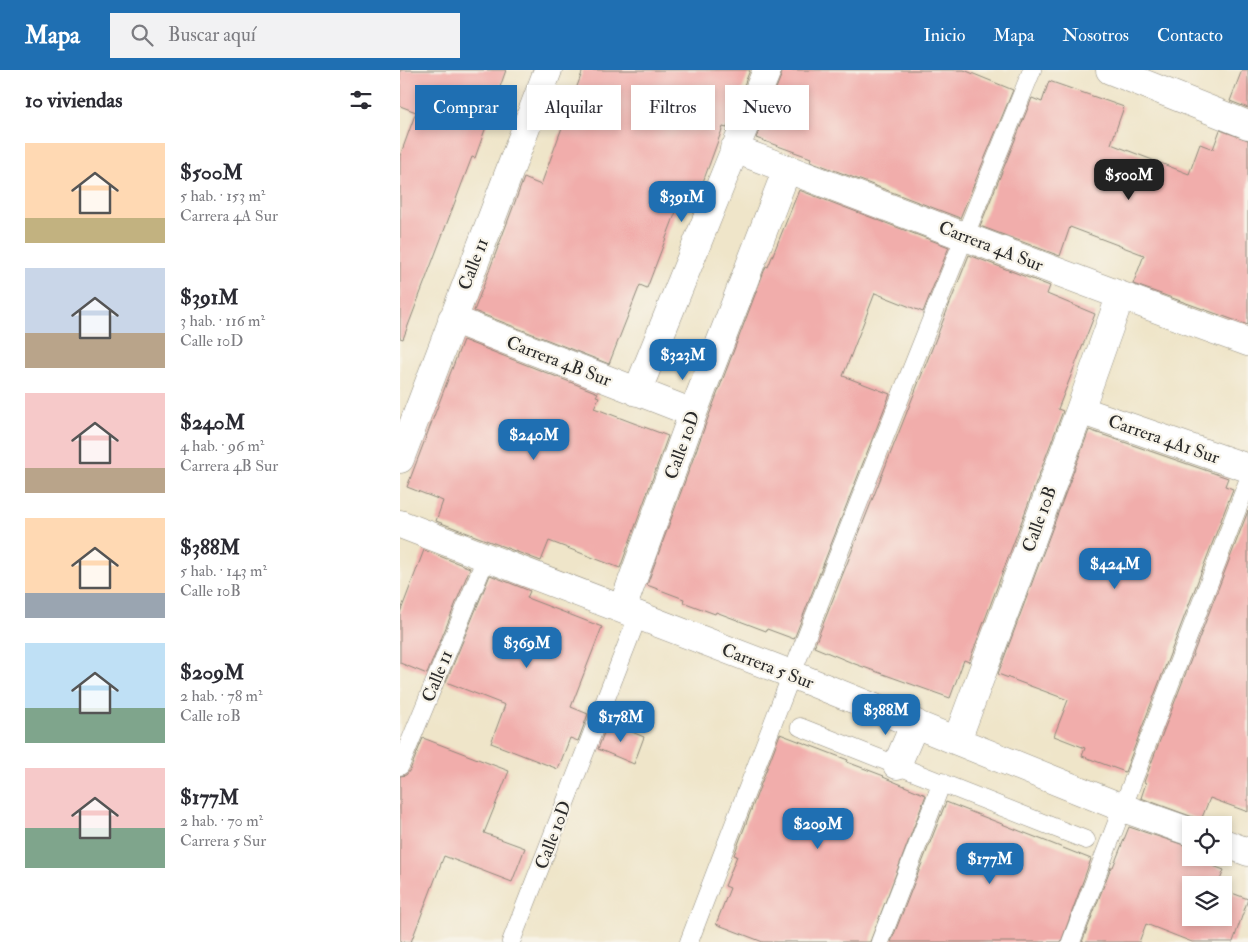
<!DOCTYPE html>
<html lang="es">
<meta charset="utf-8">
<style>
:root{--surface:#fff;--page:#f2f2f3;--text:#2b2b33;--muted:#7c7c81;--accent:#1f6fb2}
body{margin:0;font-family:"IM FELL Double Pica",serif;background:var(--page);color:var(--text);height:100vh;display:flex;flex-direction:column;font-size:19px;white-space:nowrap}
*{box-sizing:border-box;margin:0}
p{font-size:16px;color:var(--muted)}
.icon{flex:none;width:28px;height:28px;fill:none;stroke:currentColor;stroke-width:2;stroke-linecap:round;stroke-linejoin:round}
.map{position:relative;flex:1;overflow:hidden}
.drawer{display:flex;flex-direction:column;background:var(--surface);width:400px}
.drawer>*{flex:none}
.top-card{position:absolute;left:15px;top:15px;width:475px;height:45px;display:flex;gap:10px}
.fabs{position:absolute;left:782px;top:746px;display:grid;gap:10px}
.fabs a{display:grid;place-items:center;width:50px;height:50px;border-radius:0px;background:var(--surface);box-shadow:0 2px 8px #0003;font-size:25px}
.price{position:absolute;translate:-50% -42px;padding:0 11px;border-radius:10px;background:var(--accent);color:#fff;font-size:16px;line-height:32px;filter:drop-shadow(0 1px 2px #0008)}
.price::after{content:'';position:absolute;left:50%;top:30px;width:15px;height:11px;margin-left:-8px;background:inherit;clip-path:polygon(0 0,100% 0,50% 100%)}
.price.active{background:#222;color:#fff}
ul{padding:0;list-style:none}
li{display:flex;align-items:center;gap:15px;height:125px;padding:0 25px}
li span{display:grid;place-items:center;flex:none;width:140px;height:100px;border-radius:0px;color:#555}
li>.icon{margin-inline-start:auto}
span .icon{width:60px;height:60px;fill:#fffc;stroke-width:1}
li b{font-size:21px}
h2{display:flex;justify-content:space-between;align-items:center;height:60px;padding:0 25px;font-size:21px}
.pill{padding:0 18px;border-radius:0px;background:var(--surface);box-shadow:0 2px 8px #0003;font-size:18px;line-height:45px}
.pill.active{background:var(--accent);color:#fff}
header{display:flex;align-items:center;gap:30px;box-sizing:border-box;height:70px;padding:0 25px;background:var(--accent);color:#fff}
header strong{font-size:24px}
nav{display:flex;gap:28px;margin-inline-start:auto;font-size:18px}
.search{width:350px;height:45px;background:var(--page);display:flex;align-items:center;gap:12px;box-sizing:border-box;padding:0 18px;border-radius:0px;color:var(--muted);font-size:19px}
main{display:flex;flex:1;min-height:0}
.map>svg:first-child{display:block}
.building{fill:#f1adab}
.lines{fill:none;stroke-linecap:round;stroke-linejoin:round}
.lane-casing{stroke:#8d887a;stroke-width:19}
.street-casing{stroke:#8d887a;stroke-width:29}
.lane{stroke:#fff;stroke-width:18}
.street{stroke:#fff;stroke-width:28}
.labels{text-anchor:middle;stroke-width:4.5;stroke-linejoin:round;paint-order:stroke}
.street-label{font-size:18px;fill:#2b2b2b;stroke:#f7f3e8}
</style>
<header>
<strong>Mapa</strong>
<div class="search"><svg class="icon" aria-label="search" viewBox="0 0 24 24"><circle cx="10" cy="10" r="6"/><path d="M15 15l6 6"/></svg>Buscar aquí</div>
<nav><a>Inicio</a><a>Mapa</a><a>Nosotros</a><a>Contacto</a></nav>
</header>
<main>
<section class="drawer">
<h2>10 viviendas<svg class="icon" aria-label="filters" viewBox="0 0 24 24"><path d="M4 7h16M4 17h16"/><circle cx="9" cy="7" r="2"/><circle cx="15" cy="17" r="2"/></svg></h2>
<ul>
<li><span style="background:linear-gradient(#ffd9b3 75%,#c2b280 0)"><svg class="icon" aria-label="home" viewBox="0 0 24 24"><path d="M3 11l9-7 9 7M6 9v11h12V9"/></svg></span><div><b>$500M</b><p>5 hab. · 153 m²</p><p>Carrera 4A Sur</p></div></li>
<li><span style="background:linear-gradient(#c9d6e8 65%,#b9a48a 0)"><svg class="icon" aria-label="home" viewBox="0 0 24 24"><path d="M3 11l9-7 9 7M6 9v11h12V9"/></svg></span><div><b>$391M</b><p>3 hab. · 116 m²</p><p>Calle 10D</p></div></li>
<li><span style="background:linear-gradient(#f6c9c9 75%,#b9a48a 0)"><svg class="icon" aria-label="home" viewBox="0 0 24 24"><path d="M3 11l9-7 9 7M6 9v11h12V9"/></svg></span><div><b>$240M</b><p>4 hab. · 96 m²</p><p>Carrera 4B Sur</p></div></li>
<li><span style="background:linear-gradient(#ffd9b3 75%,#9aa5b1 0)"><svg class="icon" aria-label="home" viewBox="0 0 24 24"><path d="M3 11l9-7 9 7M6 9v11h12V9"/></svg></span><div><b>$388M</b><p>5 hab. · 143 m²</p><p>Calle 10B</p></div></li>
<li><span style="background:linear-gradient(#bfe0f5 65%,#7fa58c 0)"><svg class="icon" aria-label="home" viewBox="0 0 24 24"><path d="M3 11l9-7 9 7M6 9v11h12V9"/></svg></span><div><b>$209M</b><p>2 hab. · 78 m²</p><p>Calle 10B</p></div></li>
<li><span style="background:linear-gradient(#f6c9c9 60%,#7fa58c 0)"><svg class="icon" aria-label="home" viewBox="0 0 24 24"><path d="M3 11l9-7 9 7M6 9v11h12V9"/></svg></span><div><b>$177M</b><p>2 hab. · 70 m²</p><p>Carrera 5 Sur</p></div></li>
</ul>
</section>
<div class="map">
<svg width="848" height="872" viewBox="0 0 848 872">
<rect width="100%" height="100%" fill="#f7f3e8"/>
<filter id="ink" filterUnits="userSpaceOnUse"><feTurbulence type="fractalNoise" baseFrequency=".02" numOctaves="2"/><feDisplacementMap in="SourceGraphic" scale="10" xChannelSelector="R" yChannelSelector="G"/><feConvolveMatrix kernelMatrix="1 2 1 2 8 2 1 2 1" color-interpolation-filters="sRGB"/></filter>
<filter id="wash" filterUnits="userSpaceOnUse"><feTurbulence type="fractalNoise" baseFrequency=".0096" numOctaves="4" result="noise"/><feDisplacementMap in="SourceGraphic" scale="20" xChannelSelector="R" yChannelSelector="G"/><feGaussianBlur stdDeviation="1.12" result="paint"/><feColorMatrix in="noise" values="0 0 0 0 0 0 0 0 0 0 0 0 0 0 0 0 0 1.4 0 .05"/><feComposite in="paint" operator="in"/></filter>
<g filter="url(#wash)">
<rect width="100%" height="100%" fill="#efe5c9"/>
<g id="blocks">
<path class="building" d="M 0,0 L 106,0 L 75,88 L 72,87 L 3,269 L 0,268 L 0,86 L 16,42 L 0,36 Z
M 183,0 L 350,0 L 327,58 L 323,57 L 299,123 L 285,118 L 247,218 L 240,215 L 209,294 L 74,241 L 124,108 L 141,115 Z
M 382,0 L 564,0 L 613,20 L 560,148 L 410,91 L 411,88 L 356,68 L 381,6 Z
M 842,0 L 848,0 L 848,38 L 830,31 Z
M 649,11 L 724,37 L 711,74 L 789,104 L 800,74 L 813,79 L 820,60 L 848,70 L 848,255 L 733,214 L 744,185 L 670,157 L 660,186 L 580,156 L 632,28 L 642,32 Z
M 399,120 L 549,177 L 523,242 L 475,223 L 443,306 L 490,324 L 394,569 L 367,559 L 366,561 L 316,542 L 315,544 L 283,532 L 284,529 L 247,515 L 308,348 L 366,196 L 368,197 Z
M 569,185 L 650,216 L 647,224 L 695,244 L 658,339 L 663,341 L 569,592 L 564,590 L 550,628 L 455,594 L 414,577 Z
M 63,270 L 198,323 L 196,326 L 199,327 L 194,338 L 268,366 L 220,498 L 149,471 L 141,491 L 36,451 L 43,431 L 7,417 Z
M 689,360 L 828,408 L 825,416 L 833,419 L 725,702 L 682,686 L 685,678 L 654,666 L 668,630 L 598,604 Z
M 848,441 L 848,742 L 810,728 L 801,750 L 741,728 L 746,713 L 744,712 Z
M 24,480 L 70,498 L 27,604 L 0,593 L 0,543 Z
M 90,505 L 130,521 L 127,528 L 202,557 L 171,637 L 188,644 L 178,671 L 170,668 L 158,699 L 91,673 L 105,635 L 46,612 Z
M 208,652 L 244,667 L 234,694 L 198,679 Z
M 380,664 L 448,690 L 447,692 L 484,706 L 483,707 L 526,725 L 470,872 L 363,872 L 316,854 L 330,818 L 325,816 L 337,786 L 334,785 Z
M 23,668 L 109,701 L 84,763 L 125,778 L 112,812 L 44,786 L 11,872 L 0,872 L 0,706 L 6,705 L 10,700 Z
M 546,732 L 691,789 L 661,872 L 491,872 Z
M 729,757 L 790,777 L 786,786 L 824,800 L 818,815 L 791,815 L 791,848 L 824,848 L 824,820 L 848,829 L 833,872 L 792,872 L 746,854 L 739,872 L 682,872 L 711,797 L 713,797 Z"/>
</g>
</g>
<g filter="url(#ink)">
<use href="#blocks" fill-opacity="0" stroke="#8d887a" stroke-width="1"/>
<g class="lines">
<defs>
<path id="lane" d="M 400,657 L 686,770
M 0,696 L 86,488
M 111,872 L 238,546
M 289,872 C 400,580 514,289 632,0
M 480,872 L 542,712
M 671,872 L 848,411"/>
<path id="street" d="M 710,0 L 848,55
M 334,79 C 506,143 676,211 848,272
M 52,249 L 293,343
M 237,322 L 367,0
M 680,340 L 848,398
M 0,389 L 148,0
M 0,454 L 391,604 L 723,738 L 791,762
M 222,539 L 293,343 L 387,99
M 557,670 L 680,340 L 720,227
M 497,695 L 515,653
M 824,773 L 848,782"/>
</defs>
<use href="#lane" class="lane-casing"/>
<use href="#street" class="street-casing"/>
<use href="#lane" class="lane"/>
<use href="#street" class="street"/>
</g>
</g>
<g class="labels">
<g class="street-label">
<text transform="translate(591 176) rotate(21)" y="6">Carrera 4A Sur</text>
<text transform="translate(73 194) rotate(-69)" y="6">Calle 11</text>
<text transform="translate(159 291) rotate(21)" y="6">Carrera 4B Sur</text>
<text transform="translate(764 369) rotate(19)" y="6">Carrera 4A1 Sur</text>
<text transform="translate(282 375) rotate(-70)" y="6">Calle 10D</text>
<text transform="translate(639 449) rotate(-70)" y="6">Calle 10B</text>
<text transform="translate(368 596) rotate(21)" y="6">Carrera 5 Sur</text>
<text transform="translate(37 606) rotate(-68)" y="6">Calle 11</text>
<text transform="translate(153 765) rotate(-69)" y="6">Calle 10D</text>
</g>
</g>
</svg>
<div class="fabs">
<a><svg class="icon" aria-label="locate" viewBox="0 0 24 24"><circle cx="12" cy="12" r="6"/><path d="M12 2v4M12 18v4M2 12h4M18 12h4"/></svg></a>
<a><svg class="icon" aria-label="layers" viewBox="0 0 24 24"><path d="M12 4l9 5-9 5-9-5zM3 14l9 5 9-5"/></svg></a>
</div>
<b class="price active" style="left:729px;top:131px">$500M</b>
<b class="price" style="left:282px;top:153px">$391M</b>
<b class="price" style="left:283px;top:311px">$323M</b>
<b class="price" style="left:134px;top:391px">$240M</b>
<b class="price" style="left:715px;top:520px">$424M</b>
<b class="price" style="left:127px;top:599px">$369M</b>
<b class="price" style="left:486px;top:666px">$388M</b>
<b class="price" style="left:221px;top:673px">$178M</b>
<b class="price" style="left:418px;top:780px">$209M</b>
<b class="price" style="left:590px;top:815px">$177M</b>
<div class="top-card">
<a class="pill active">Comprar</a>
<a class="pill">Alquilar</a>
<a class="pill">Filtros</a>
<a class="pill">Nuevo</a>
</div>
</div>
</main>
